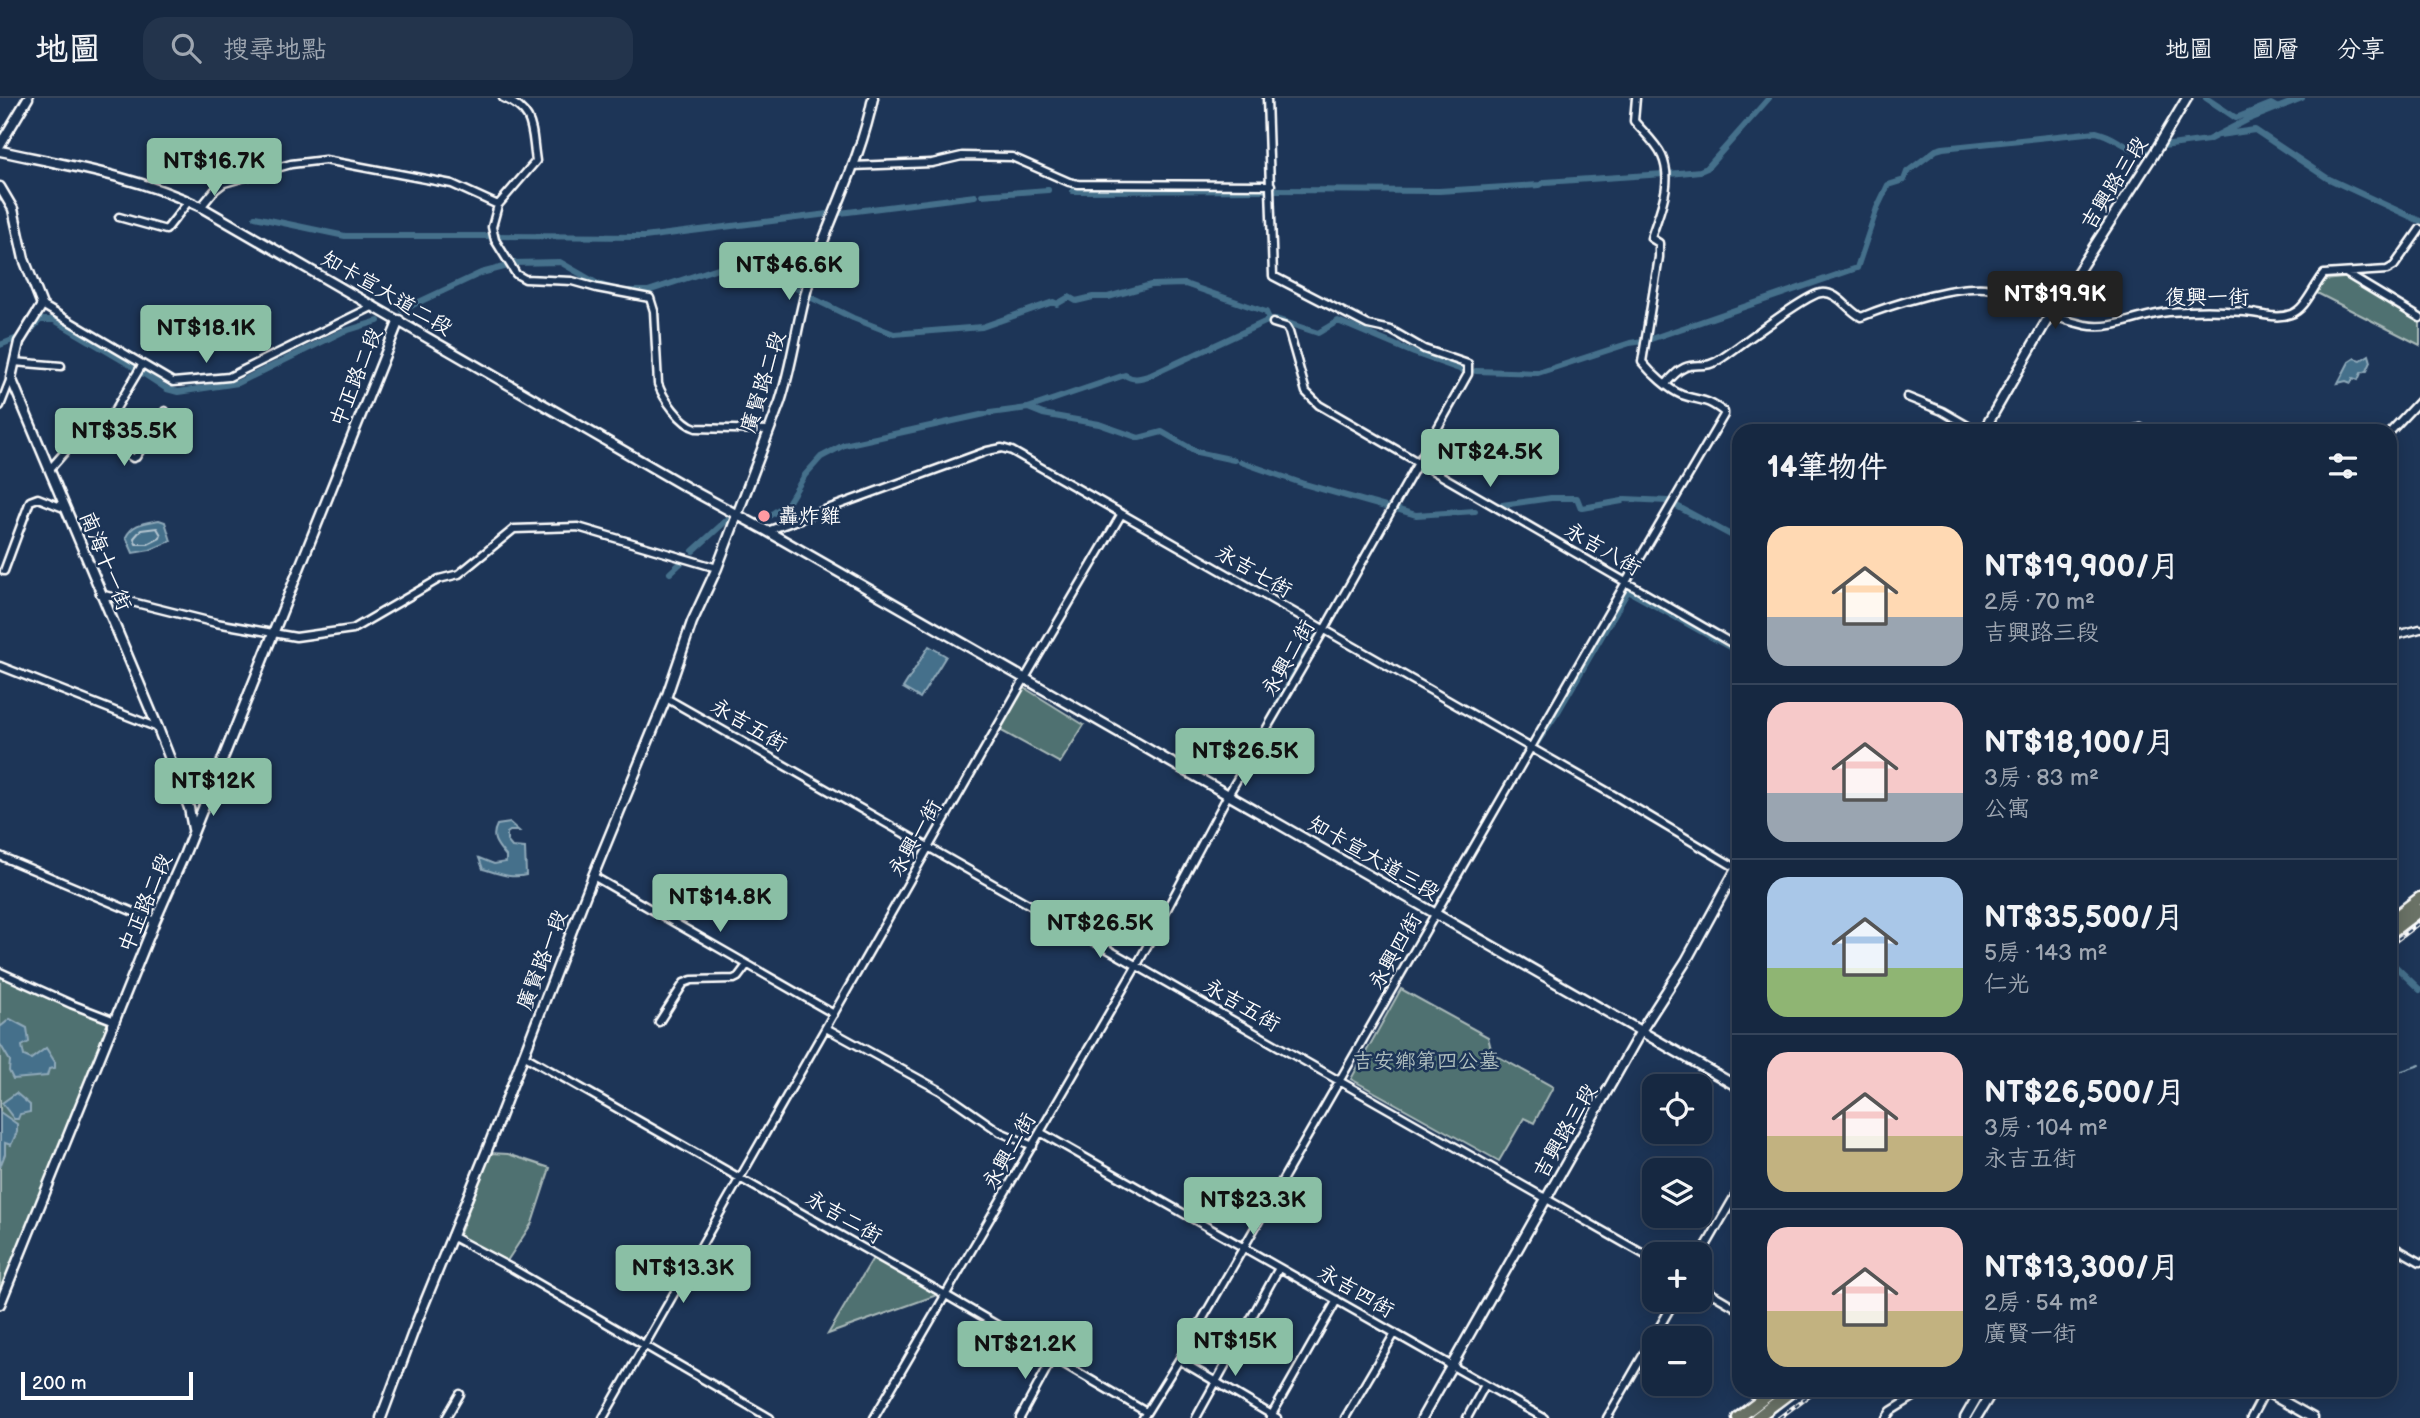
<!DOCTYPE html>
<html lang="zh-TW">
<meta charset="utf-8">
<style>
:root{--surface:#162841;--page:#23344c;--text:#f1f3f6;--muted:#9ea6b1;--line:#35445a;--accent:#8abfa5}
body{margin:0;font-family:"Balsamiq Sans","LXGW WenKai TC",sans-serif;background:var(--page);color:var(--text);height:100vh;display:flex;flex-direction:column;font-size:26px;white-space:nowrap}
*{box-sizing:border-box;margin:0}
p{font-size:23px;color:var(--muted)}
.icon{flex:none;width:38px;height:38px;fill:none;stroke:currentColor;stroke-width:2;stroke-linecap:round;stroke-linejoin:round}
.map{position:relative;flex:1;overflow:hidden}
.panel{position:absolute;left:1732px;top:326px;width:665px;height:973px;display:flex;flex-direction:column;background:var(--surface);border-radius:21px;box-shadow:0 4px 18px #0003,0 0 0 2px var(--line)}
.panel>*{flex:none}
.buttons{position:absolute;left:1642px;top:976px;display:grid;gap:14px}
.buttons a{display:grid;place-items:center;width:70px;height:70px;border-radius:14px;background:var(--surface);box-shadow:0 4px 18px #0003,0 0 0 2px var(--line);font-size:35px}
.scale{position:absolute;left:21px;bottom:18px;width:172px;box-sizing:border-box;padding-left:7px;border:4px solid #fff;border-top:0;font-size:19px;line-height:24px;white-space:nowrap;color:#fff;-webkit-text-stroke:5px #1d3557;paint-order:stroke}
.price{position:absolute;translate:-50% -60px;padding:0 16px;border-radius:7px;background:var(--accent);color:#111;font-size:23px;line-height:46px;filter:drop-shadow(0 2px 4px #0008)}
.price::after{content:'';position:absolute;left:50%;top:42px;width:21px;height:16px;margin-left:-10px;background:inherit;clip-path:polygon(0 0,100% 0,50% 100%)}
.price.active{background:#222;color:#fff}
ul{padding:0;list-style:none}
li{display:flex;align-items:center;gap:21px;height:175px;padding:0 35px}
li+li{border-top:2px solid var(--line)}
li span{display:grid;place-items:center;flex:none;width:196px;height:140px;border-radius:21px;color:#555}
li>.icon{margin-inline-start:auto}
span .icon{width:84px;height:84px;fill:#fffc;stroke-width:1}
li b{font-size:30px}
h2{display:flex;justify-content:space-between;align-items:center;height:84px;padding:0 35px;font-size:30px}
header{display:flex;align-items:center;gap:42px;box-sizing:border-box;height:98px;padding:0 35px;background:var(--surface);border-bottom:2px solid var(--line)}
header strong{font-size:33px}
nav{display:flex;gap:38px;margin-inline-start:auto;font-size:24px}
.search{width:490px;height:63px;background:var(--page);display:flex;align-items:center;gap:18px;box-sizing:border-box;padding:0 24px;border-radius:21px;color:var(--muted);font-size:26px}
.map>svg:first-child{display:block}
.green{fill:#507171;stroke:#a8b8b8;stroke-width:2}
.water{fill:#45708b;stroke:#8fa9b9;stroke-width:2}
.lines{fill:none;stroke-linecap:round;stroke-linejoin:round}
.shore{stroke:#b5c6d1;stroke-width:2}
.stream{stroke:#8fa9b9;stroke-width:2}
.canal{stroke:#45708b;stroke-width:6}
.minor-casing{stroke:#fff;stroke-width:11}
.tertiary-casing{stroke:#fff;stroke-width:13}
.primary-casing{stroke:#fff;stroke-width:15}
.minor{stroke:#1d3557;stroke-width:6}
.tertiary{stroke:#1d3557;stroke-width:8}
.primary{stroke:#6a7266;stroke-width:10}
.rail-casing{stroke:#fff;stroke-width:4.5}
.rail{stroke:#1d3557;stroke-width:2;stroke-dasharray:5;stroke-linecap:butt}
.poi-dot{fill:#ff9aa2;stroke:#1d3557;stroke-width:2.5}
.labels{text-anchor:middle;stroke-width:5;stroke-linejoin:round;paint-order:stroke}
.street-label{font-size:21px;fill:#fff;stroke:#1d3557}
.poi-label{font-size:21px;fill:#fff;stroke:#1d3557;text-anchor:start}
.park-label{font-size:21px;fill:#b0bfbf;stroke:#1d3557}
</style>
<header>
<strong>地圖</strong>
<div class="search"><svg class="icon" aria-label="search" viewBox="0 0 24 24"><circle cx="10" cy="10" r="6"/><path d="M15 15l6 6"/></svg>搜尋地點</div>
<nav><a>地圖</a><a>圖層</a><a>分享</a></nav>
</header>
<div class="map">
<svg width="2420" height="1320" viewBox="0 0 2420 1320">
<rect width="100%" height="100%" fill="#1d3557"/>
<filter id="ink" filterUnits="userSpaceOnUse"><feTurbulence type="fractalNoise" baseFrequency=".0143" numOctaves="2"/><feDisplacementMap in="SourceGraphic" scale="14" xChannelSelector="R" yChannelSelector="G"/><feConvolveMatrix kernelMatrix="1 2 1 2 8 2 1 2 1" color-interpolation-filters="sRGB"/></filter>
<g filter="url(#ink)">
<path class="green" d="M 2352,179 L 2420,220 L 2420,247 L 2317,195 L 2325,182 Z
M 1023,589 L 1084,627 L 1060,665 L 998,631 Z
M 0,878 L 107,921 L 108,927 L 0,1197 Z
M 1401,891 L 1488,939 L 1492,955 L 1553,989 L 1534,1025 L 1524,1020 L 1499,1063 L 1351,981 Z
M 490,1055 L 508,1056 L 550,1070 L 532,1125 L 507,1163 L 459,1138 Z
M 873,1160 L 937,1197 L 828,1236 Z"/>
<path class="water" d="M 2369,257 L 2371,264 L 2367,273 L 2361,275 L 2358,282 L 2353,280 L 2351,285 L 2346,283 L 2338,285 L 2349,264 L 2355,260 L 2361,262 Z
M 159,422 L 165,424 L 171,443 L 150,452 L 133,455 L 126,439 C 133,425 145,425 159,422 Z
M 929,548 L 946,558 L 920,600 L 903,590 Z
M 510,725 L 519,733 L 510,733 L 507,735 L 507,743 L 512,749 L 525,750 L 526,777 C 511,781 497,775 483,771 L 479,760 L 494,766 L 506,764 L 506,758 C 497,747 490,740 497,727 Z
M 10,921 L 27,930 L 29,944 L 22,948 L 24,958 L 31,961 L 46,950 L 55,964 L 55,970 L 49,971 L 47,978 L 13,981 L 9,973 L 10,963 L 0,946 L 0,929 Z
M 16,995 L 30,1007 L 30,1014 L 20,1016 L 18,1021 L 14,1021 L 2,1005 Z
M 0,1014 L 17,1026 L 17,1034 L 11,1047 L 5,1045 L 5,1056 L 0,1069 Z"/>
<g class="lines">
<path class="shore" d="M 157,430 L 161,437 L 160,440 L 148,446 L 136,446 L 134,440 L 141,432 Z"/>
<path class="stream" d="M 2390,977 L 2420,967"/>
<path class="canal" d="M 2206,0 L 2236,20 L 2271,6 L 2278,10
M 2219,37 L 2255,32 L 2327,80 L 2420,123
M 2163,48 L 2208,42 L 2247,22 L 2302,0
M 1669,76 L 1700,73 L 1707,70 L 1769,0
M 1275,92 L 1439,93 L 1540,87 L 1545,84 L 1664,76
M 1073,93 L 1269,92
M 982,97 L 1048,92
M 840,115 L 975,98
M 255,119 L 345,138 L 490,138
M 496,138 L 644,139 L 828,116
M 514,165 L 560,164 L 598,186 L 611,190
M 629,193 L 648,193 L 721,169 L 741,172 L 760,179 L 773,179 L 804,194
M 810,199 L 853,220 L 894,236 L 982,229 L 1053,204 L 1057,206 L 1069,199 L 1076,203 L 1093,199 L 1108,199 L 1151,187 L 1185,186 L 1266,214 L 1270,223
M 402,212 L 481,175 L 508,168
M 1276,221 L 1318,235 L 1338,223 L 1414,255 L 1462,272
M 29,234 L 40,222 L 54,222 L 137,271
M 1645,243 L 1857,170 L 1877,110 L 1888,87 L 1904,82 L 1907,74 L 1936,52 L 1943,50 L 2096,34 C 2116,38 2128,54 2149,55
M 0,247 L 15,241
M 1476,273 L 1538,275 L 1630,245 L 1643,243
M 141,274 L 167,291 L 178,294 L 238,285 L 342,234 L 378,223
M 1028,310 L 1043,316 L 1099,326 L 1139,340 L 1162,334 L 1197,354 L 1234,362
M 990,315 L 1028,310 L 1125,277 C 1134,283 1141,280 1151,277 L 1267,223
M 1241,364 L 1304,386 L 1389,410
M 1625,401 L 1668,403
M 1673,406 L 1740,442
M 1495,408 L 1551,400 L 1577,400 L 1581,410 L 1583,410 L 1622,403
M 1396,411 L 1416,417 L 1475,413
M 763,422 L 788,405 L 805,377 L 821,359 L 844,347 L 985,316
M 693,453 L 727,422
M 670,475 L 684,462
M 1277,606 L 1318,535
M 1535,648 L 1559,612 L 1628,493 L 1740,555
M 2393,866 L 2420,892"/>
<defs>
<path id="minor" d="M 503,0 C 536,14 531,31 536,63 L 498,107 L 492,129 L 495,142 L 516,176 L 525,181 L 572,183 L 597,190 L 650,200 L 654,213 L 658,286 C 663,300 681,326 696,330 L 768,332
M 852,68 L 932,65 L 962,58 L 1012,59 L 1069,84 L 1078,86 L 1271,87
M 201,109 L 215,92 L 224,85 L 291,66 L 325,62 L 452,86 L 498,107
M 119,119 L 166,132 L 189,103
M 2347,176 L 2420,220
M 42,207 L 173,284 L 229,279 L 374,208
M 1273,225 L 1286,229 L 1289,234 L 1306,294 L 1319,307 L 1740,550
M 14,264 L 61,268
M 1666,286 C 1691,254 1699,277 1722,260 C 1739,249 1806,196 1821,195 C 1838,193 1847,212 1861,219 C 1893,206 1951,188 1985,190 C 2008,192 2028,208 2049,216 C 2060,221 2073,224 2085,227 C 2113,233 2142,216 2169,214 C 2193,212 2220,212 2244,214 C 2260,215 2275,222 2291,216 C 2306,211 2313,189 2324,176 L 2387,172 L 2394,168 L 2420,131
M 1907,299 L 1942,313 L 1975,332
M 0,308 L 11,280
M 2024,332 L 2030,330 L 2038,332
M 2131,332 L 2141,330
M 2390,334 L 2420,302
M 99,339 L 142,267
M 50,371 C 89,326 83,329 133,360 L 136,359 L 165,313
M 767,433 L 987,353 L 1002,350 L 1012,353 L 1617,699 L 1738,771
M 4,473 L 30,403 L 38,400 L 66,411
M 100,496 L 216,525 L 296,539 L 353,531 L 439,481 L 459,476 L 514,431 L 578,429 L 717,470
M 2390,539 L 2420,531
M 0,568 L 158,630
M 666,600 L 1654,1162
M 0,758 L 155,823
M 593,778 L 834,916
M 0,874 L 71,906 L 115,923
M 659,924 L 684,885 L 692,882 L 734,881 L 738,879 L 747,867
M 826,930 L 941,993 L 1000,1034 L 1033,1048
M 523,957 L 944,1196 L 1146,1314
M 1040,1034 L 1544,1320
M 451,1138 L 513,1171 L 770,1320
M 2390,1147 L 2420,1164
M 1699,1160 L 1740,1089
M 1699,1188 L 1740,1212
M 1179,1262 L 1277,1320
M 446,1320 L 460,1296
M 603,1320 L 1024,582 L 1121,417
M 874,1320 L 1137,867 L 1228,697 L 1324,532 L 1468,276 L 1468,266 L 1424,251 L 1391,232 L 1368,227 L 1273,178 L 1267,0
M 1020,1320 L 1053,1259
M 1143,1320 L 1179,1262 L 1626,484 L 1724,317 L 1724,314 C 1704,299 1702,304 1682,297 C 1669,292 1651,275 1642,264 L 1659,159 L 1659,145 L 1651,140 C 1659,114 1674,85 1662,58 C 1656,45 1643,34 1634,23 L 1636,0
M 1196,1320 L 1279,1170
M 1270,1320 L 1337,1202
M 1345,1320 L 1395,1235
M 1467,1320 L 1485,1287
M 1607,1320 L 1675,1202
M 1886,1320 L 1891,1313 L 1915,1298
M 2251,1320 L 2266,1292"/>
<path id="tertiary" d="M 0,47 L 28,0
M 0,53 C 70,68 136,78 201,109 L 686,389 L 767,433 L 1740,990
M 0,89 L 13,111 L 24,161 L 42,207 L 19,244 L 11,280 L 158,630 L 189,710 L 193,731
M 1984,332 L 2050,217 L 2153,57 L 2187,0
M 0,1206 L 155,823 L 185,755 L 399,222
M 2263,1292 L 2313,1320
M 381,1320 L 418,1221 L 487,1052 L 593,778 L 666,600 L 692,524 L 717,470 L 780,304 C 794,261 798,215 812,173 C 832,115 861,60 873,0
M 1422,1320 L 1641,933 L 1686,863 L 1740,764
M 1965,1320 L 1981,1292
M 1976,1320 L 1993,1292"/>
<path id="primary" d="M 2390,823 L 2420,800
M 2390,835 L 2420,812
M 1738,1320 L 1775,1292
M 1756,1320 L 1793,1292"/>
</defs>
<use href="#minor" class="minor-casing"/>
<use href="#tertiary" class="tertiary-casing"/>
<use href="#primary" class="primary-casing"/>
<use href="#minor" class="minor"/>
<use href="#tertiary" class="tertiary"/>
<use href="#primary" class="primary"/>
<defs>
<path id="rail" d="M 2390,847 L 2420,824
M 1779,1320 L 1816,1292"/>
</defs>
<use href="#rail" class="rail-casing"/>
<use href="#rail" class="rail"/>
</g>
</g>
<circle class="poi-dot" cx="764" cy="418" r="7"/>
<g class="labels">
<g class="street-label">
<text transform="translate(2114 85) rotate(-58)" y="7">吉興路三段</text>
<text transform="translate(387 195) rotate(30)" y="7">知卡宣大道二段</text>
<text x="2207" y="206">復興一街</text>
<text transform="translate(356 279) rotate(-68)" y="7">中正路二段</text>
<text transform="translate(763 284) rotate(-73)" y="7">廣賢路二段</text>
<text transform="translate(1603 451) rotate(30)" y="7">永吉八街</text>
<text transform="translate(106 463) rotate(68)" y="7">南海十一街</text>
<text transform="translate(1254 473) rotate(30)" y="7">永吉七街</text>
<text transform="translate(1288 560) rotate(-60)" y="7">永興二街</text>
<text transform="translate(749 627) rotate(30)" y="7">永吉五街</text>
<text transform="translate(915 740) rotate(-60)" y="7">永興一街</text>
<text transform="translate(1374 760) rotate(30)" y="7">知卡宣大道三段</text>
<text transform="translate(145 805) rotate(-67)" y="7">中正路二段</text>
<text transform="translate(1395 853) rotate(-60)" y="7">永興四街</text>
<text transform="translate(542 862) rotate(-69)" y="7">廣賢路一段</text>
<text transform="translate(1242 907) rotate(30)" y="7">永吉五街</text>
<text transform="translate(1565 1033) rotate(-60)" y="7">吉興路三段</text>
<text transform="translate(1009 1053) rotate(-60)" y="7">永興二街</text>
<text transform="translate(844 1119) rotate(30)" y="7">永吉二街</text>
<text transform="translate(1356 1193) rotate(30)" y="7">永吉四街</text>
</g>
<g class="poi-label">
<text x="778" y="425">轟炸雞</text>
</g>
<g class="park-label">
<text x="1426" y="970">吉安鄉第四公墓</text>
</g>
</g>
</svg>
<div class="buttons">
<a><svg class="icon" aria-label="locate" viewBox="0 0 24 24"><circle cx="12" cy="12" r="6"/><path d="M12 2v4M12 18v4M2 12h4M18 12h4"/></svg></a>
<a><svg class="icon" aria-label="layers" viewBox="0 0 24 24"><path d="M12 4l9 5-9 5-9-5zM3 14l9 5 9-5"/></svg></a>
<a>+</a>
<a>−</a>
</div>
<div class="scale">200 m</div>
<b class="price" style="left:214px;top:100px">NT$16.7K</b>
<b class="price" style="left:789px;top:204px">NT$46.6K</b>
<b class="price active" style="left:2055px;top:233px">NT$19.9K</b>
<b class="price" style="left:206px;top:267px">NT$18.1K</b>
<b class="price" style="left:124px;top:370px">NT$35.5K</b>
<b class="price" style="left:1490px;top:391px">NT$24.5K</b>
<b class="price" style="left:1245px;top:690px">NT$26.5K</b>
<b class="price" style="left:213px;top:720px">NT$12K</b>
<b class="price" style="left:720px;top:836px">NT$14.8K</b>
<b class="price" style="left:1100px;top:862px">NT$26.5K</b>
<b class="price" style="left:1253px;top:1139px">NT$23.3K</b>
<b class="price" style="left:683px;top:1207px">NT$13.3K</b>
<b class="price" style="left:1235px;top:1280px">NT$15K</b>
<b class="price" style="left:1025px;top:1283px">NT$21.2K</b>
<section class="panel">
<h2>14筆物件<svg class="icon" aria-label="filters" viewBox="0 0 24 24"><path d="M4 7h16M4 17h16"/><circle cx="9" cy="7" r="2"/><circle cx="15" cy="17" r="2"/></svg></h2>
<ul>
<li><span style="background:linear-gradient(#ffd9b3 65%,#9aa5b1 0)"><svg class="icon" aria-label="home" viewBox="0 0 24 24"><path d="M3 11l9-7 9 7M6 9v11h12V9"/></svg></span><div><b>NT$19,900/月</b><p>2房 · 70 m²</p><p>吉興路三段</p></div></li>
<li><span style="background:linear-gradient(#f6c9c9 65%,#9aa5b1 0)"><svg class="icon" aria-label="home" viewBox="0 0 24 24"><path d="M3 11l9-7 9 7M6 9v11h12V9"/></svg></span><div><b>NT$18,100/月</b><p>3房 · 83 m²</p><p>公寓</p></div></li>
<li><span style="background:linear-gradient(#a9c7e8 65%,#8fb573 0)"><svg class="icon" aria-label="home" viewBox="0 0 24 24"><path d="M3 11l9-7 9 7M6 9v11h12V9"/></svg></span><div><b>NT$35,500/月</b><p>5房 · 143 m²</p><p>仁光</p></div></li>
<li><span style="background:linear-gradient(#f6c9c9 60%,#c2b280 0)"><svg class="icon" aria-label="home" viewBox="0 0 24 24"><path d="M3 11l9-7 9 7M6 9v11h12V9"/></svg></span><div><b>NT$26,500/月</b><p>3房 · 104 m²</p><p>永吉五街</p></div></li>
<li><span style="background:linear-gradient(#f6c9c9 60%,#c2b280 0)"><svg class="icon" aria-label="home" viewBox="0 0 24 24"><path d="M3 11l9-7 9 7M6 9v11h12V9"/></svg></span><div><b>NT$13,300/月</b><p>2房 · 54 m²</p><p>廣賢一街</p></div></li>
</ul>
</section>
</div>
